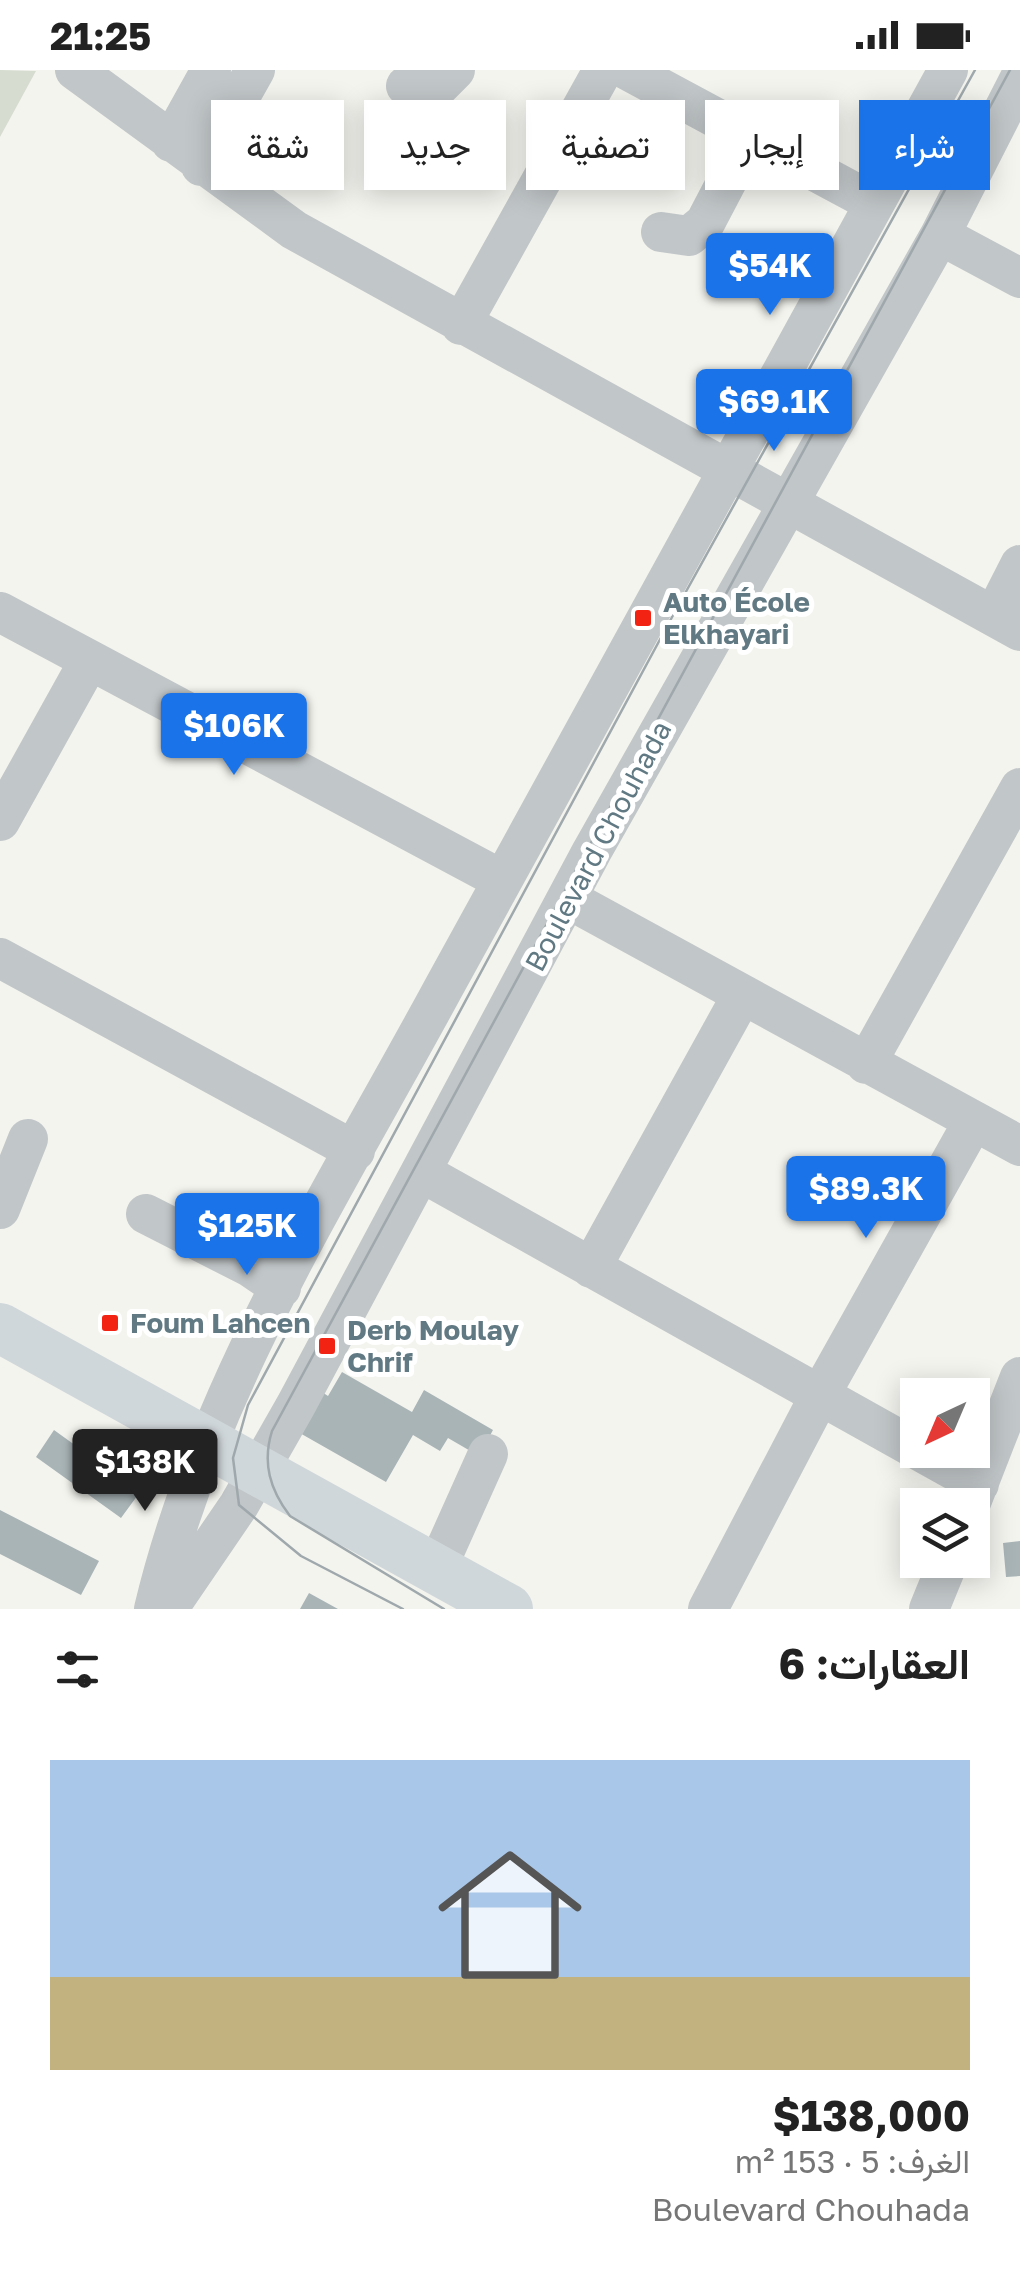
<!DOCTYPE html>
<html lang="ar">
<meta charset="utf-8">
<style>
:root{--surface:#fff;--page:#f6f6f6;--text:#222;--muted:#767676;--line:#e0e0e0;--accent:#1a73e8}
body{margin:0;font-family:"Golos Text",Vazirmatn,sans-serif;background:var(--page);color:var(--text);direction:rtl;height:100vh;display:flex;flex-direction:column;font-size:38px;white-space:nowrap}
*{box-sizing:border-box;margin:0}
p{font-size:32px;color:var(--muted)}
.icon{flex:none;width:55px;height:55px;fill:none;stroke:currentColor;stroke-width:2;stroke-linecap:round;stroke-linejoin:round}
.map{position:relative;height:1539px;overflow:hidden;direction:ltr}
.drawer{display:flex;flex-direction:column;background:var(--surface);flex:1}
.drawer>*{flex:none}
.guide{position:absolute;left:30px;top:30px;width:960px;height:90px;direction:rtl;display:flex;gap:20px}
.needle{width:65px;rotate:224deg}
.fabs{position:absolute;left:900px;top:1308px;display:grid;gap:20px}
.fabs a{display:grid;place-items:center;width:90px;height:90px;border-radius:0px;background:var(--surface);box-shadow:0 5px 25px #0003;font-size:50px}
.price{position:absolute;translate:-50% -85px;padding:0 22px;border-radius:10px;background:var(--accent);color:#fff;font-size:32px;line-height:65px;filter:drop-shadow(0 2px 5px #0008)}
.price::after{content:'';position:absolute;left:50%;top:60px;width:30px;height:22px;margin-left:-15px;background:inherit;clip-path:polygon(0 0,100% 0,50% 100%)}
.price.active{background:#222;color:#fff}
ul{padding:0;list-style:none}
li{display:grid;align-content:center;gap:20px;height:530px;padding:0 50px}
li+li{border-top:2px solid var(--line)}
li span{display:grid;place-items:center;height:310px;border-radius:0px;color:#555}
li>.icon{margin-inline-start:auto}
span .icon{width:180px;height:180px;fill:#fffc;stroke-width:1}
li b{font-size:42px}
h2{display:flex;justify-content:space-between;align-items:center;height:120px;padding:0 50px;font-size:42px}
.tag{padding:0 35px;border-radius:0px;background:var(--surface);box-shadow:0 5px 25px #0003;font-size:35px;line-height:90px}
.tag.active{background:var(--accent);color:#fff}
.status{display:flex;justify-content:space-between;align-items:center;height:70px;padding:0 50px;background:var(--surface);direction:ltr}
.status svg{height:28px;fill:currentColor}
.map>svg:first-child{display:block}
.green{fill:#d6dcd0}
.building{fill:#a9b4b7}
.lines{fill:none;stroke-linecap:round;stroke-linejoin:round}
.minor{stroke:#c1c6c8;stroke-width:40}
.major{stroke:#d0d7da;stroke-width:50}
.tram{stroke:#9fa8ac;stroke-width:2.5}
.poi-dot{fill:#f22312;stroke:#fff;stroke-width:4}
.labels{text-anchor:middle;stroke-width:10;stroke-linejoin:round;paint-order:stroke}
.poi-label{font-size:28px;font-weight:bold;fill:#607983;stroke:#fff;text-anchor:start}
.street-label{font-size:28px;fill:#607983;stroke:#fff}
</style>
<div class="status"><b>21:25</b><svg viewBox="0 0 49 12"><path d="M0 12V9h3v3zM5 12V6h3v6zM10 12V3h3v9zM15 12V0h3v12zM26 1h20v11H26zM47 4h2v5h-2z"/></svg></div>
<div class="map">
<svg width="1020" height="1539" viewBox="0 0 1020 1539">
<rect width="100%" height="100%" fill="#f4f4ef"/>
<path class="green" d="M 0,0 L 36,1 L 0,67 Z"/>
<path class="building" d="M 342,1302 L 412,1342 L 424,1320 L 493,1360 L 479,1386 L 448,1368 L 440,1381 L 413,1365 L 386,1412 L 298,1362 L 322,1322 L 328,1326 Z
M 54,1360 L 140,1422 L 121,1448 L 36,1387 Z
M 0,1440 L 99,1491 L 81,1525 L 0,1484 Z
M 1020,1471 L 1020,1506 L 1006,1507 L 1003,1473 Z
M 309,1523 L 338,1539 L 300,1539 Z"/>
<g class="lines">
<path class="minor" d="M 75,0 L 294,160 L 1020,561
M 627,0 L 874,133
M 406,16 L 435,20 L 455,0
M 171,72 L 211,0
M 201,96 L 255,0
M 661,162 L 689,166 L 705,153 L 750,67
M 940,165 L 1020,208
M 461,255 L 603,0
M 0,542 L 502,810
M 994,546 L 1020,495
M 0,751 L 89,591
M 570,830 L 1020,1076
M 0,888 L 355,1081
M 866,994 L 1020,718
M 421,1102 L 918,1380
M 0,1139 L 28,1069
M 146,1144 L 250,1197 L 281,1218
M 591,1198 L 741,927
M 918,1380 L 979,1414
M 970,1435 L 1020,1307
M 436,1500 L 488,1384
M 154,1539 C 207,1316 336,1117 444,917 C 610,610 779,305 948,0
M 168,1539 L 239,1435 L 296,1335 L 592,781 L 940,165 L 1020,8
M 708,1539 L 820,1325 L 973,1052
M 929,1539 L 949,1490"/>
<path class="major" d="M 0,1258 L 508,1539"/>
<path class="tram" d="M 403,1539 L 301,1486 L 239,1435 L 233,1388 L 248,1335 L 678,536 L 975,0
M 444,1539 L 290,1446 C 270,1420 262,1393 272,1361 L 1010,0"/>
</g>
<g class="poi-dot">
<rect x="633" y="538" width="20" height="20" rx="5"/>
<rect x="100" y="1243" width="20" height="20" rx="5"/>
<rect x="317" y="1266" width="20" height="20" rx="5"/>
</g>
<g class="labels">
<g class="poi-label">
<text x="663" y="542">Auto École<tspan x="663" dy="32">Elkhayari</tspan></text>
<text x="130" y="1263">Foum Lahcen</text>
<text x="347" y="1270">Derb Moulay<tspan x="347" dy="32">Chrif</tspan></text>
</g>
<g class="street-label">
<text transform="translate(598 776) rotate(-62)" y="10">Boulevard Chouhada</text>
</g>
</g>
</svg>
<div class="fabs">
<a><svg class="needle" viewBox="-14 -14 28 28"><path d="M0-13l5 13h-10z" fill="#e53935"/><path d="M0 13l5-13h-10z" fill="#767676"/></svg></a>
<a><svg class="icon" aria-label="layers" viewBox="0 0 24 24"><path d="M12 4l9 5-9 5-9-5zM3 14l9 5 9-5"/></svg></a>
</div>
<b class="price" style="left:770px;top:248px">$54K</b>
<b class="price" style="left:774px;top:384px">$69.1K</b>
<b class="price" style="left:234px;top:708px">$106K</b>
<b class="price" style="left:866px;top:1171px">$89.3K</b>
<b class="price" style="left:247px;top:1208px">$125K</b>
<b class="price active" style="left:145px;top:1444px">$138K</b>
<div class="guide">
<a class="tag active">شراء</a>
<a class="tag">إيجار</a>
<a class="tag">تصفية</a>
<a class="tag">جديد</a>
<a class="tag">شقة</a>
</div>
</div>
<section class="drawer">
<h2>العقارات: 6<svg class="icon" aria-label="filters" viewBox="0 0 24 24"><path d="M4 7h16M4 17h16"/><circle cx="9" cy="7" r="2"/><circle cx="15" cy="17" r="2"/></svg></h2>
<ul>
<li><span style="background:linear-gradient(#a9c7e8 70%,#c2b280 0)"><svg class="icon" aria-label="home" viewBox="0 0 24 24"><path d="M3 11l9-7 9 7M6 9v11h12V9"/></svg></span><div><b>$138,000</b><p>الغرف: 5 · 153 m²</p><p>Boulevard Chouhada</p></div></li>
</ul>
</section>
